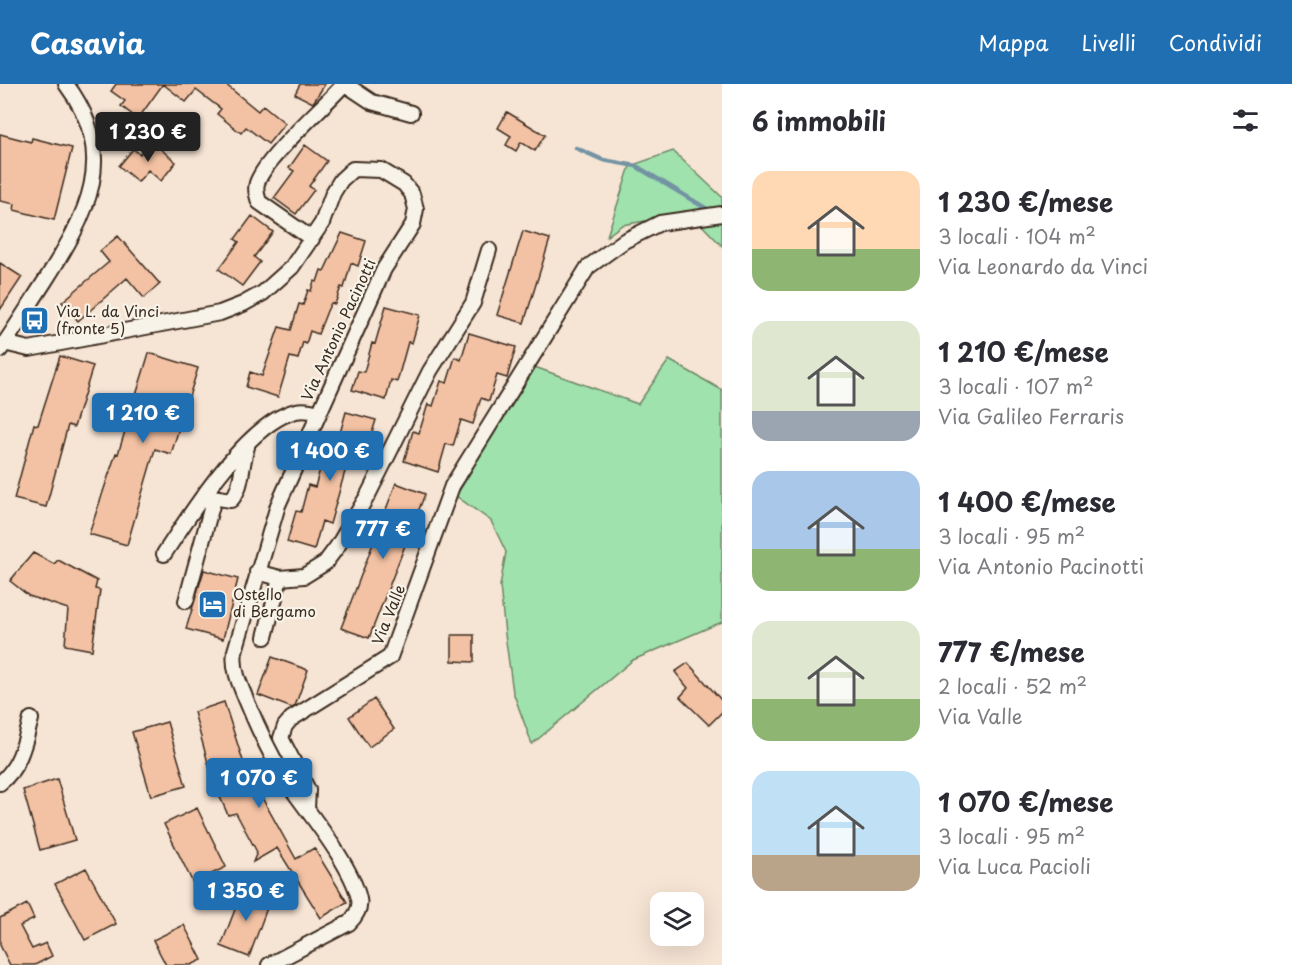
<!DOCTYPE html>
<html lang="it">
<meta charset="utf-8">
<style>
:root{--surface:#fff;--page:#f7f7f7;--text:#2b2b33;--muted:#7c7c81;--accent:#1f6fb2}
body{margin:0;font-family:"Playpen Sans",sans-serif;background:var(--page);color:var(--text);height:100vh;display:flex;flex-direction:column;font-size:22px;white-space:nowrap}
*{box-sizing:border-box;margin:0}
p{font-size:20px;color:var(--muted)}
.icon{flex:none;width:33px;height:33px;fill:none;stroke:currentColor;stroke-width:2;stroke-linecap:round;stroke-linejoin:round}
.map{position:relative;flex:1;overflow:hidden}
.drawer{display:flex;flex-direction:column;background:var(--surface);width:570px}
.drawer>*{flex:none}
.tools{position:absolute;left:650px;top:808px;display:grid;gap:12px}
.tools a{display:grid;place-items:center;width:54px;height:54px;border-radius:12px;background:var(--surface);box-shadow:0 6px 24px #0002;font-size:30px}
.price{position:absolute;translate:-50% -51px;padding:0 14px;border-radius:6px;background:var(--accent);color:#fff;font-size:20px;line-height:39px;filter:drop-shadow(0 2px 3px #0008)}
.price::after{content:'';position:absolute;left:50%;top:36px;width:18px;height:14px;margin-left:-9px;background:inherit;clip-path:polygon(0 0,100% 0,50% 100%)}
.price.current{background:#222;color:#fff}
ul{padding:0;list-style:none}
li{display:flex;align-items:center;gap:18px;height:150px;padding:0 30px}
li span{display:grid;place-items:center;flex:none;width:168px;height:120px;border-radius:18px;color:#555}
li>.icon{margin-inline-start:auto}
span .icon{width:72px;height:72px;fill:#fffc;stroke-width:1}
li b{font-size:26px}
h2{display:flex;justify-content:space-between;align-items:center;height:72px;padding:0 30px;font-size:26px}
header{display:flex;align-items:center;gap:36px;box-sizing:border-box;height:84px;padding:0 30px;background:var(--accent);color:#fff}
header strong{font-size:28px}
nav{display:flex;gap:33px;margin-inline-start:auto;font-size:21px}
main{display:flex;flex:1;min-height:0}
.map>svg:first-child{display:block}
.green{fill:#9fe2ad;stroke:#6d8666;stroke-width:1.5}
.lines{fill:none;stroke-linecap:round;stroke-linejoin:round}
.stream{stroke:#7393a3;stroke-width:4.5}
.building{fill:#f3c2a4;stroke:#3b2a1e;stroke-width:1.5}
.minor-casing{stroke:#3b2a1e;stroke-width:18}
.minor{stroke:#f7f3e8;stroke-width:14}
.labels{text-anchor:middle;stroke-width:4.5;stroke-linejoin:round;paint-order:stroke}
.poi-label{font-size:15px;fill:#3b2a1e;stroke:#f7f3e8;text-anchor:start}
.street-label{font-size:15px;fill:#3b2a1e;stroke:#f7f3e8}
</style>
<header>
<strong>Casavia</strong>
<nav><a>Mappa</a><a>Livelli</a><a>Condividi</a></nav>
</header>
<main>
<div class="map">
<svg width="722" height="881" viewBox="0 0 722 881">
<rect width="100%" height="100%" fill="#f6e4d4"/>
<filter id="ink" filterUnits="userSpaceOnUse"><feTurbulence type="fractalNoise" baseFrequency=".0167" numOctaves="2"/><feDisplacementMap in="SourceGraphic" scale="12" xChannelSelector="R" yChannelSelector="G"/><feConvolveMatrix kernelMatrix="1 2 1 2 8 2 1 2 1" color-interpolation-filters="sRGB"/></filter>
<g filter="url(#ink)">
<path class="green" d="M 673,67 L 722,113 L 722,162 L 694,133 L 680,131 L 622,141 L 607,152 L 630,82 Z
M 669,276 L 722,306 L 722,538 L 633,576 L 532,660 L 513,608 L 505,550 L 500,502 L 506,468 L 491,437 L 456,412 L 472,386 L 485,353 L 529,281 L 638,320 Z"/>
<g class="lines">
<path class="stream" d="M 576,64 L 603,76 L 636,82 L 712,128"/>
</g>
<path class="building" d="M 116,0 L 225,0 L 258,27 L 263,21 L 285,39 L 268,60 L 246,43 L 241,49 L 217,30 L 221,25 L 196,6 L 186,18 L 163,0 L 138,35 L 121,22 L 125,17 L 111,7 Z
M 300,0 L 325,0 L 313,19 L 295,10 Z
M 507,28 L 545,51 L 535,67 L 521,58 L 516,67 L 506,61 L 511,52 L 498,44 Z
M 0,50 L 31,58 L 32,54 L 72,64 L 54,136 L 14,126 L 15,120 L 0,117 Z
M 151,57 L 176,78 L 161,97 L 148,86 L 138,98 L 119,82 L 133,65 L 140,70 Z
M 305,61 L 327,77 L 309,102 L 314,106 L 296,130 L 274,114 L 294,87 L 289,84 Z
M 252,132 L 273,148 L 254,173 L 260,178 L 242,202 L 219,185 L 239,158 L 235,155 Z
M 523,147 L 550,155 L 524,239 L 497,231 Z
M 342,149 L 366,157 L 358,182 L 351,179 L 344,204 L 341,203 L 335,220 L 331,219 L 327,227 L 318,250 L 310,247 L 306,260 L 303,258 L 298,275 L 290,273 L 278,313 L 246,303 L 250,288 L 262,292 L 279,243 L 291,246 L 299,220 L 303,221 L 308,206 L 311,207 L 314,197 L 317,198 L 321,186 L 324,187 Z
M 118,152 L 160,200 L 144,214 L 127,194 L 78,237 L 62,218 L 109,178 L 100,167 Z
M 0,179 L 22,193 L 0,226 Z
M 386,222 L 420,231 L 412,259 L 408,258 L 397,298 L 391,296 L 386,316 L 352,306 L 358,287 L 364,288 L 372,259 L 375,260 Z
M 469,249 L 516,263 L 507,294 L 497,291 L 489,317 L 481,314 L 473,340 L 461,336 L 453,362 L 446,360 L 438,388 L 404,377 L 413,347 L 419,349 L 428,320 L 433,322 L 441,297 L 447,299 L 455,273 L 461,276 Z
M 149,269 L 198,284 L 171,370 L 155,365 L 127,461 L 89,450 L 116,369 L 118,370 Z
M 60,272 L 93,282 L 74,343 L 68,341 L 46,423 L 14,415 L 34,340 L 38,341 Z
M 346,328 L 376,336 L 367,365 L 360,363 L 353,386 L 346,384 L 330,440 L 322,437 L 314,466 L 287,458 L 296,427 L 301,428 L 308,401 L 315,403 L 322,378 L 331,381 Z
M 396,399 L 425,410 L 369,554 L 341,544 Z
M 33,469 L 54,480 L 58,476 L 97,497 L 95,505 L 100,506 L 92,566 L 65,561 L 68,525 L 29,512 L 10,497 Z
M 204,486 L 238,495 L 223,555 L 186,545 Z
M 452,551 L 474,551 L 474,578 L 452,577 Z
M 272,573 L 308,586 L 295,622 L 292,624 L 258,611 Z
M 688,579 L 722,617 L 722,628 L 709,641 L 680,613 L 688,604 L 675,588 Z
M 374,615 L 394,645 L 369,663 L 349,633 Z
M 224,618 L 245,683 L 296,775 L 314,764 L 347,818 L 321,834 L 277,764 L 253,778 L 257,768 L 236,729 L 228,731 L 213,697 L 194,628 Z
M 167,638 L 186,702 L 151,712 L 132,648 Z
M 57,695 L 75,756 L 40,766 L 23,706 Z
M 197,724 L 226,783 L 193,799 L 164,740 Z
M 86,784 L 116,840 L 85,856 L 55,800 Z
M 244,802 L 271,813 L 249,873 L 221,862 Z
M 27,820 L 34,835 L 20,842 L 32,865 L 46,859 L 52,872 L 35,881 L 10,881 L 0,861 L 0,834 Z
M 184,841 L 202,876 L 191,881 L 166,881 L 153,856 Z"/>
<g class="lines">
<defs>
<path id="minor" d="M 345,0 L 372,18 L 411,29
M 312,155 L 259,118 C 257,111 255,106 257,99 C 266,73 324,23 344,0
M 4,259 L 29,265 L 220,229 L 243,220 L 263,209 L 292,183 L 322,139 L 333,109 L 341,96 L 353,85 L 381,86 L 404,100 L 412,110 L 416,125 L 413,140 L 384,185 L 278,421 L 235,567 C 232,586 241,603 248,620 C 260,649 274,679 292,705 C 312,733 352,782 359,815 C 361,824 356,832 349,839 L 269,881
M 0,266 C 16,243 30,220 45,197 C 87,131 120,72 66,0
M 206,412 L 231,416 C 243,404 241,380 247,363
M 164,470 C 190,430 248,338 296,327 C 304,325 312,327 319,329
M 257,488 L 280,494 L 304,492 L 325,479 L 337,463 L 368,411 L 430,287 L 473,219 L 489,166
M 186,517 L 214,414
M 265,553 L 280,494
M 0,699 C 20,683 25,658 31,635
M 307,724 L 308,706 L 281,654 L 285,642 L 291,635 L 390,573 L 452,402 L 588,183 L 624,157 L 660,139 L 722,130"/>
</defs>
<use href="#minor" class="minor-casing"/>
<use href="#minor" class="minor"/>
</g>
</g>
<defs>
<symbol id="bus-square" viewBox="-11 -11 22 22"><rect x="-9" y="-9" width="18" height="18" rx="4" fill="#1f6fb2" stroke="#f7f3e8"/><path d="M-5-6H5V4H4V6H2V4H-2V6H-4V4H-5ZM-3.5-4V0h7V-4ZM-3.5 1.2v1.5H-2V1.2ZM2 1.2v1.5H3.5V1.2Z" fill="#fff"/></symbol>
<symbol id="hotel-square" viewBox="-11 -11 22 22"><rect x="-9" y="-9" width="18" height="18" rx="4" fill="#1f6fb2" stroke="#f7f3e8"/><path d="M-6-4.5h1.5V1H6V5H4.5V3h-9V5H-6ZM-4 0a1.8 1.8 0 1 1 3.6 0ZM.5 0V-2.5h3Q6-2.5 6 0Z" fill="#fff"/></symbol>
</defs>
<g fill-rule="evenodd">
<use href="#bus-square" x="18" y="220" width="33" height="33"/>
<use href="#hotel-square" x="196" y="504" width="33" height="33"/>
</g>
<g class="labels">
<g class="poi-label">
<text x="56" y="233">Via L. da Vinci<tspan x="56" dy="17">(fronte 5)</tspan></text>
<text x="233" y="516">Ostello<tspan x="233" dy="17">di Bergamo</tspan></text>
</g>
<g class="street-label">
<text transform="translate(339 246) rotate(-65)" y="5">Via Antonio Pacinotti</text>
<text transform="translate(389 531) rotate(-68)" y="5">Via Valle</text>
</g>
</g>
</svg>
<div class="tools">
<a><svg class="icon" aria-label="layers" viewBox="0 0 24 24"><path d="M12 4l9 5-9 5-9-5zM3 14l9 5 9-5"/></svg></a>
</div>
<b class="price current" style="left:148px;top:79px">1 230 €</b>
<b class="price" style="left:143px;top:360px">1 210 €</b>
<b class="price" style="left:330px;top:398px">1 400 €</b>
<b class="price" style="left:383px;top:476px">777 €</b>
<b class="price" style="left:259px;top:725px">1 070 €</b>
<b class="price" style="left:246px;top:838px">1 350 €</b>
</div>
<section class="drawer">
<h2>6 immobili<svg class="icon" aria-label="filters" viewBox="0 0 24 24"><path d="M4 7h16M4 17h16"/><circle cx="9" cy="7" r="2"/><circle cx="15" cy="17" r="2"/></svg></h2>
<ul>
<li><span style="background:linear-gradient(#ffd9b3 65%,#8fb573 0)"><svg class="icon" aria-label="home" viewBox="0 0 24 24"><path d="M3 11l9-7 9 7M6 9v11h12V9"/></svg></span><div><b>1 230 €/mese</b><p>3 locali · 104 m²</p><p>Via Leonardo da Vinci</p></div></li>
<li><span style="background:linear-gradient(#dfe7d0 75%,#9aa5b1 0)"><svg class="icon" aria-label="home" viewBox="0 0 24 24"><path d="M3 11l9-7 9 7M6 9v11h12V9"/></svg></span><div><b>1 210 €/mese</b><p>3 locali · 107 m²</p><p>Via Galileo Ferraris</p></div></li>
<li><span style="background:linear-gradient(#a9c7e8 65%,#8fb573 0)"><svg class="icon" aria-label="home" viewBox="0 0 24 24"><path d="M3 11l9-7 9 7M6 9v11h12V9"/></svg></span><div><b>1 400 €/mese</b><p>3 locali · 95 m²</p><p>Via Antonio Pacinotti</p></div></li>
<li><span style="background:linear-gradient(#dfe7d0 65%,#8fb573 0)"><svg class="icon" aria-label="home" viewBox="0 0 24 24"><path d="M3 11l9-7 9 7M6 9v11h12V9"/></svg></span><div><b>777 €/mese</b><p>2 locali · 52 m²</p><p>Via Valle</p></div></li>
<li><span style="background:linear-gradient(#bfe0f5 70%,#b9a48a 0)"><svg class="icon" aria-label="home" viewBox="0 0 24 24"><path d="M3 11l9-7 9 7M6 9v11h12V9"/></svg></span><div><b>1 070 €/mese</b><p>3 locali · 95 m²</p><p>Via Luca Pacioli</p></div></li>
</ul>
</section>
</main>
